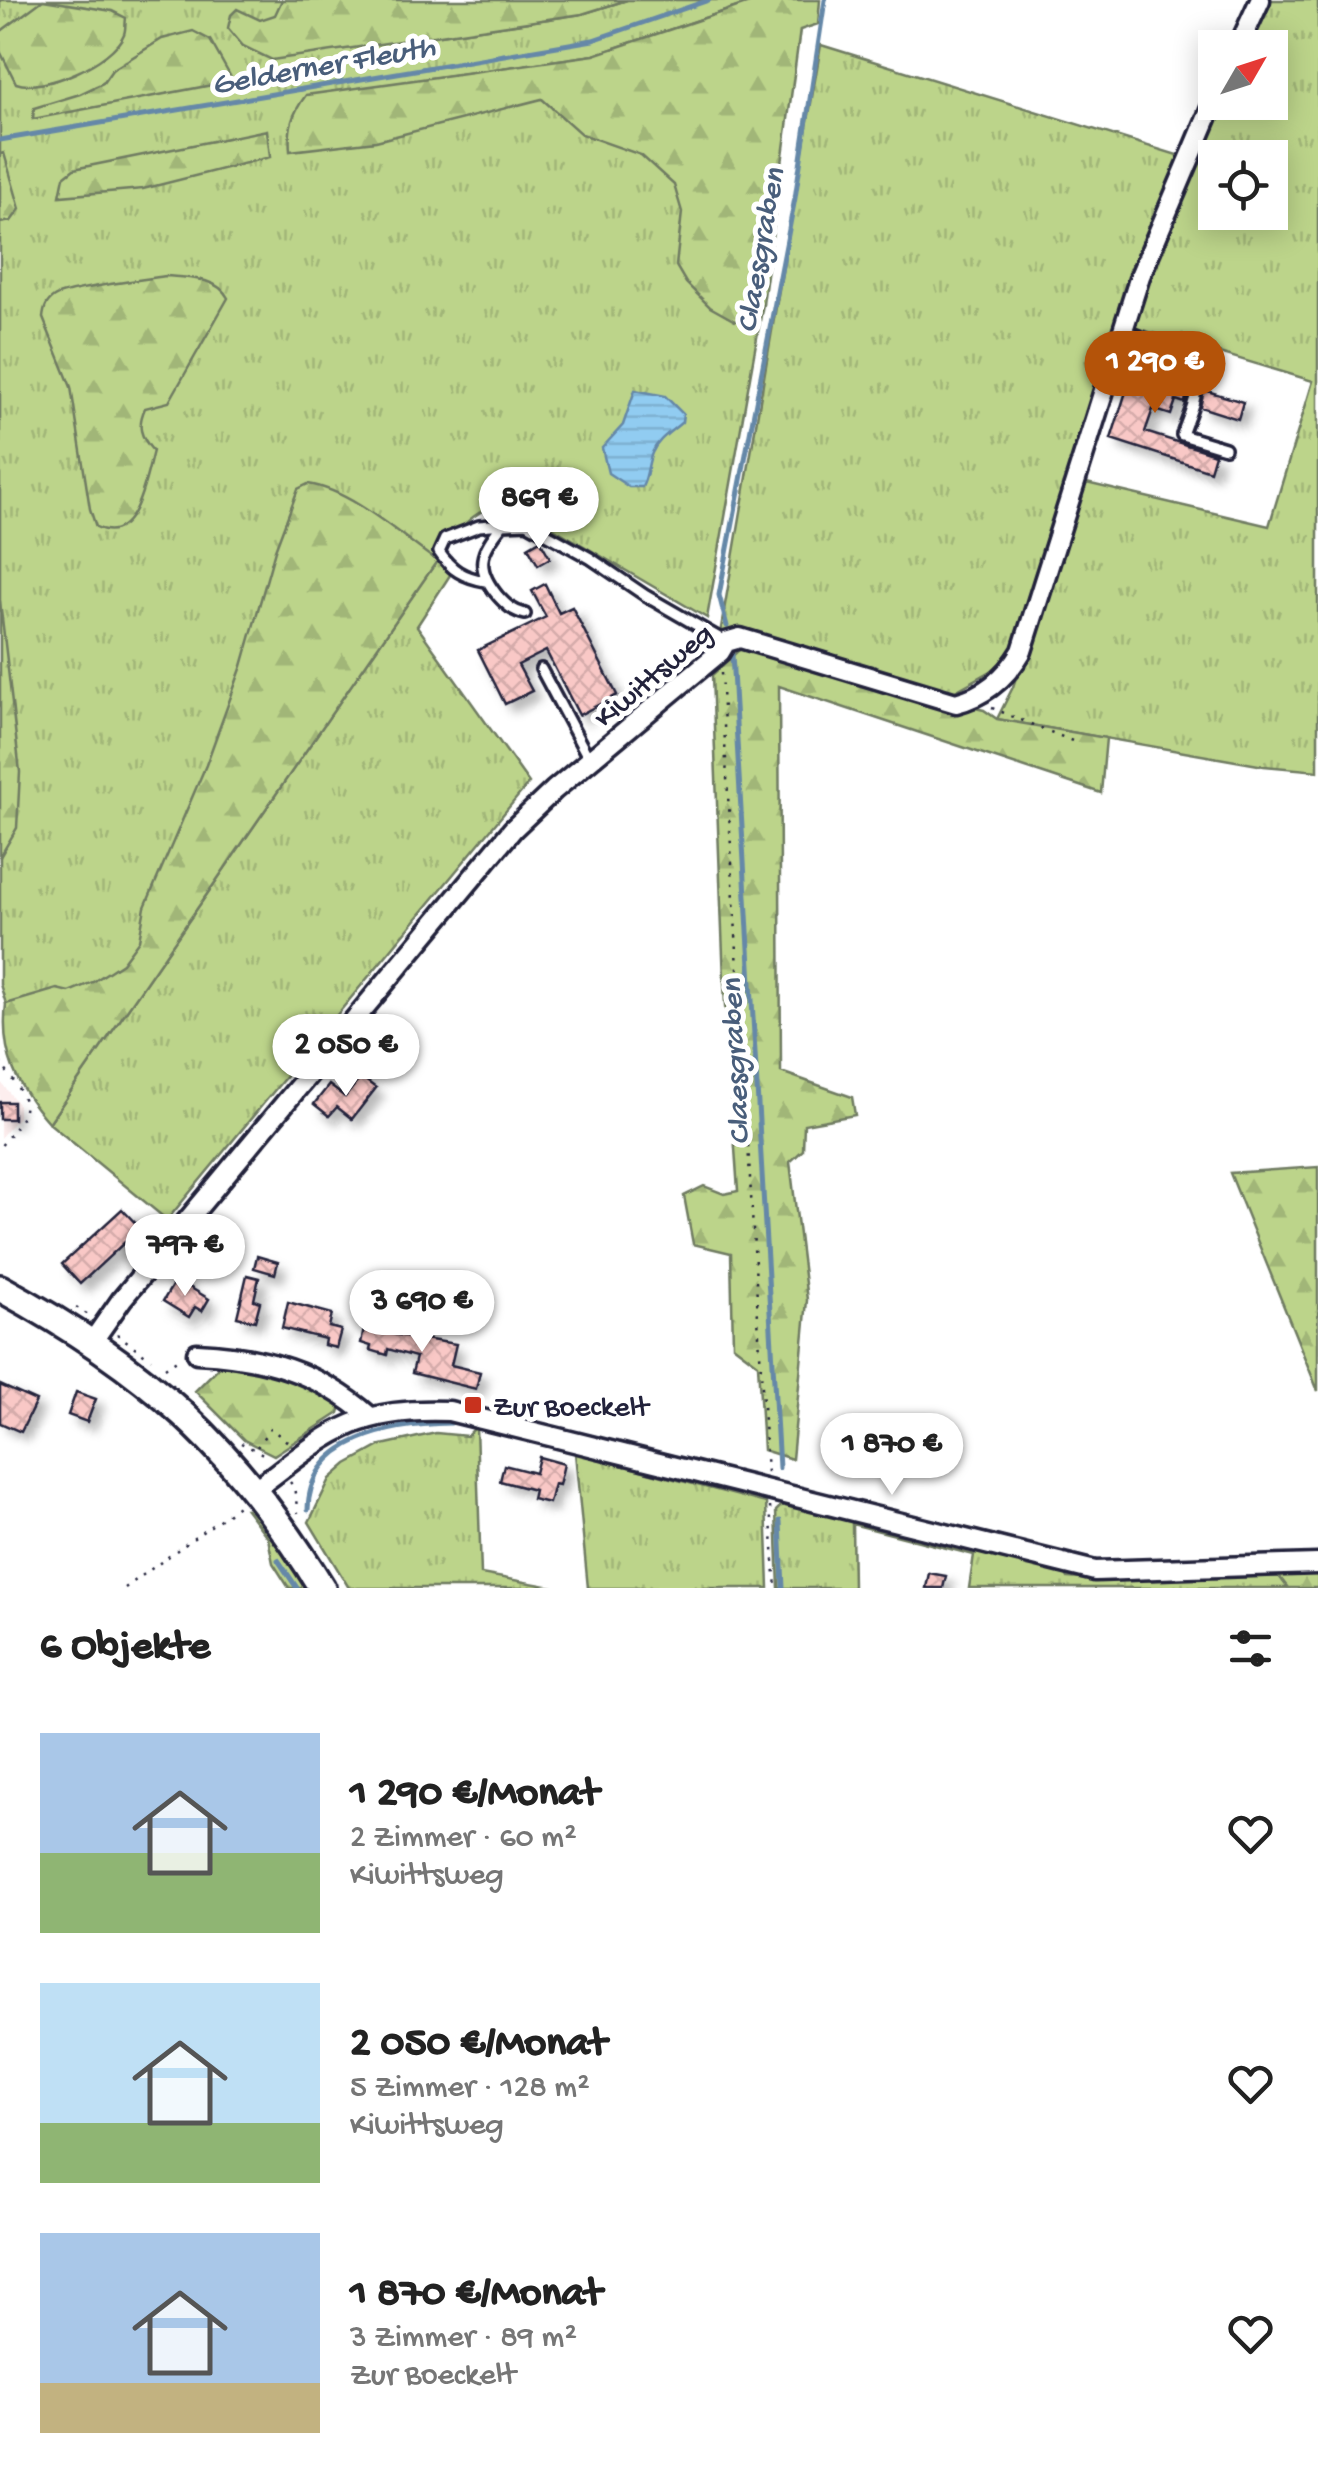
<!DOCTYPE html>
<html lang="de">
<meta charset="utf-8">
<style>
:root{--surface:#fff;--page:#f6f6f6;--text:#222;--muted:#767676;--accent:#b45309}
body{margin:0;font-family:"Gochi Hand",sans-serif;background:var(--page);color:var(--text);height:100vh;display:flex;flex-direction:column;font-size:38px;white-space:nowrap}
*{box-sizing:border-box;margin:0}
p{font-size:32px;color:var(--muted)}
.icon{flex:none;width:55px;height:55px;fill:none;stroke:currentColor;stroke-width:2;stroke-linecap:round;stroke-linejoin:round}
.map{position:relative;height:1588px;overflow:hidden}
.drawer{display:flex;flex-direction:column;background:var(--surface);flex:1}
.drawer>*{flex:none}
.needle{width:65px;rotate:51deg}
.buttons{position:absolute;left:1198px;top:30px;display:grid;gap:20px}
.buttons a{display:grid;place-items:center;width:90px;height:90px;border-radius:0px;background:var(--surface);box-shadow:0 5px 25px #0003;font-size:50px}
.price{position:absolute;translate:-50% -85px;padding:0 22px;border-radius:35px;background:#fff;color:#222;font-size:32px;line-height:65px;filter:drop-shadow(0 2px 5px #0008)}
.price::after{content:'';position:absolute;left:50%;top:60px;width:30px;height:22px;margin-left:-15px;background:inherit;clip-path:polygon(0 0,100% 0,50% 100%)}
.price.current{background:var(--accent);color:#fff}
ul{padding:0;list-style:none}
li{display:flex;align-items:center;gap:30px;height:250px;padding:0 40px}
li span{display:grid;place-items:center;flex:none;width:280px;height:200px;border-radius:0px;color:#555}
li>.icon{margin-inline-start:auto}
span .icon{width:120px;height:120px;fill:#fffc;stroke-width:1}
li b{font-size:42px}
h2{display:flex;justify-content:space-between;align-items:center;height:120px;padding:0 40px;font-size:42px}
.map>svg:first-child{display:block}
.built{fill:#fdeeee}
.grass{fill:url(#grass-tufts);stroke:#6f7b62;stroke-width:2.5;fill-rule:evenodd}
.forest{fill:url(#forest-firs);stroke:#6f7b62;stroke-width:2.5}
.water{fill:url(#water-rules);stroke:#6588a8;stroke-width:2.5}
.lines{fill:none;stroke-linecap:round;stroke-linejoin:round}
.stream{stroke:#6588a8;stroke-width:5}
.building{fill:url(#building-cross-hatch);stroke:#22223b;stroke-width:2.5;filter:url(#shadow)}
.lane-casing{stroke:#22223b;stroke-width:16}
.street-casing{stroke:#22223b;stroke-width:25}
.secondary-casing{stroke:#22223b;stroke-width:32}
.path{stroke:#22223b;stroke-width:2.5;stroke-dasharray:2.5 8;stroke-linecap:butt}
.lane{stroke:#fff;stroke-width:9}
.street{stroke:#fff;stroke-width:18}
.secondary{stroke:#fff;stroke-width:25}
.poi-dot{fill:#c8321e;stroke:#fff;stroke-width:4}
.labels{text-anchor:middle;stroke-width:10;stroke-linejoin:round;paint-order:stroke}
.street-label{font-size:30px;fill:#22223b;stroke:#fff}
.poi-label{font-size:30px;fill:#22223b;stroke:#fff;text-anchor:start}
.water-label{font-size:32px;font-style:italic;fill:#495e7b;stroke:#fff}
</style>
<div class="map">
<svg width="1318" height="1588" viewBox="0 0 1318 1588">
<defs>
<pattern id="grass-tufts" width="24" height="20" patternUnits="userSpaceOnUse" patternTransform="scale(2.5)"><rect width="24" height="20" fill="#bcd48a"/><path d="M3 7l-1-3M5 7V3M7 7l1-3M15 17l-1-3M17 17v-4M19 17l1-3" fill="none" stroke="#a1b678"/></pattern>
<pattern id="forest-firs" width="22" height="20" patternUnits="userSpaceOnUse" patternTransform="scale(2.5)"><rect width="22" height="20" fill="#bcd48a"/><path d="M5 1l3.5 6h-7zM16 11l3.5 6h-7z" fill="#a1b678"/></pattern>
<pattern id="water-rules" width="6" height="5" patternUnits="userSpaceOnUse" patternTransform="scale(2.5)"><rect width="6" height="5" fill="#91ccf1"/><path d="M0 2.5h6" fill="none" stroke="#7dafd0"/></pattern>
<pattern id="building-cross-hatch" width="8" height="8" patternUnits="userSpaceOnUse" patternTransform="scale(2.5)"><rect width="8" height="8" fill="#f9c8c6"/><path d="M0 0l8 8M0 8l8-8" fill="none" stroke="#d5acab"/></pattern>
<filter id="shadow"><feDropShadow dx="8" dy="8" stdDeviation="5" flood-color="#0004"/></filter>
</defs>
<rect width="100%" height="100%" fill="#fff"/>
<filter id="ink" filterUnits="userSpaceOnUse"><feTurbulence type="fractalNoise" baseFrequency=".01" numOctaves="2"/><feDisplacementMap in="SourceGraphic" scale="20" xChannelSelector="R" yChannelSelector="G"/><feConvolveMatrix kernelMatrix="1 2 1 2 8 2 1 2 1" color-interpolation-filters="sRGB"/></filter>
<g filter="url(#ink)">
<path class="built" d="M 0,1081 L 18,1104 L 18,1117 L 0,1138 Z"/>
<path class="grass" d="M 0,0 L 349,0 L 344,49 L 582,14 L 627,0 L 758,0 L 594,55 L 348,90 L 734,50 L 763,304 L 707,618 L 512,504 C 476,502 455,534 437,560 L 452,572 L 417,626 L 529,783 L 167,1220 L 49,1123 L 436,562 L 108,1002 L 6,1004 L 0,984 Z
M 1263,0 L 1318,0 L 1318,771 L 1264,766 L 997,719 L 1013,687 L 1078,481 L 1269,526 L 1313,381 L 1126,325 L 1217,103 L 1270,102 L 1270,48 L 1241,47 ZM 1215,158 L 1270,158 L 1270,212 L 1215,212 Z
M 821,45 L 1187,158 L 1016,650 L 991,671 L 943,698 L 779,645 L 720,634 Z
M 476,1427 L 481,1574 L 558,1588 L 349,1588 L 309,1522 L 330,1479 L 347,1464 L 382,1445 L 436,1433 L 467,1436 Z
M 575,1453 L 766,1503 L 769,1588 L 588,1588 Z
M 784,1503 L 1064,1571 L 1068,1578 L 1081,1579 L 1083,1574 L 1318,1571 L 1318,1574 L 1279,1575 L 1288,1588 L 969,1588 L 974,1555 L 852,1524 L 853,1588 L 779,1588 L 776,1511 Z
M 246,1509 L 254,1509 L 310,1588 L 289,1588 L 273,1563 L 268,1538 Z"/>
<path class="forest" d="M 43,0 L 112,11 L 126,18 C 125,23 126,29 124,34 C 113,62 43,93 16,83 L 0,51 L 0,32 Z
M 282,0 L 627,0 L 582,14 L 272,60 L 243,46 L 228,28 L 231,15 L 237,9 L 260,20 L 275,15 Z
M 758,0 L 820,0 L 818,24 L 800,30 L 763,304 L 746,319 L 735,321 L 710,307 L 686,283 L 676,266 L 682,212 L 674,185 L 641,155 L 581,134 L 542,99 L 376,141 L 290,151 C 288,127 292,114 306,95 L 594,55 Z
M 193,31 L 210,40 L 233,81 L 33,119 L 34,108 L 80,94 L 103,83 L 112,70 L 162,39 Z
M 267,130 L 270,157 L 143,189 L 60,196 L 64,177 L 74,169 Z
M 4,153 L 20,209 L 11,221 L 0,223 L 0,154 Z
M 166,276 C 188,278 217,277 228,298 L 169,402 L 145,408 C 137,426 140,436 153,451 C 146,476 136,547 96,527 L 90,509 L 71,387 L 43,318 C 44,309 46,302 54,297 C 64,289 146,279 166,276 Z
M 308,484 C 351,490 401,536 437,561 L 49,1123 C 17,1087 0,1054 6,1004 L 57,989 L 69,992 L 93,982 L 122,963 L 139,940 L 145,907 L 206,765 L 242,666 L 275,550 L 298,489 Z
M 0,601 L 20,772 L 17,828 L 0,857 Z
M 740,649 L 769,650 L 887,688 L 984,710 L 997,719 L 1106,738 L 1101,793 L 779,686 L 781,1072 L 852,1097 L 855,1115 L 804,1124 L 803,1150 L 790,1162 L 807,1300 L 792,1459 L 763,1450 L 758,1364 L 733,1345 L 731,1253 L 693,1244 L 684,1196 L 704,1186 L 724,1194 L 738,1191 L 725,1006 L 712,675 Z
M 1318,1167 L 1318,1391 L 1230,1173 Z
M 249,1365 L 343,1398 L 339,1413 L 274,1455 L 244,1440 L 195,1391 L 219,1367 Z
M 1318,1574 L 1318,1588 L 1288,1588 L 1278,1575 Z"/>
<path class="water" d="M 635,390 L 665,396 L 683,414 L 682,422 C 671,432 658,439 652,453 C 647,465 648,476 642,487 L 629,487 L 608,473 L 602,448 L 623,425 Z"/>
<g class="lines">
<path class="stream" d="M 0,140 L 593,40 L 709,0
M 727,626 L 719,595 L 795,198 L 825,0
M 732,654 L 779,1468
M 308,1510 C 309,1437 393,1424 451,1423
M 780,1521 L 783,1588
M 278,1560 L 297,1588"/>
</g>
<path class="building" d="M 1135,363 L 1183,379 L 1181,383 L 1188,385 L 1185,403 L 1176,400 L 1171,415 L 1153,409 L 1145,432 L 1215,454 L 1210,471 L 1111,439 Z
M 1204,390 L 1243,402 L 1238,419 L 1200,407 Z
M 540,540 L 550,558 L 538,565 L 528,547 Z
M 545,584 L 559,613 L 572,607 L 617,695 L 579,715 L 546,651 L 518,665 L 532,691 L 505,704 L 478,650 L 546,617 L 532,591 Z
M 361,1077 L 376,1088 L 352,1119 L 337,1107 L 329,1116 L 314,1104 L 329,1085 L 345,1097 Z
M 0,1102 L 13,1102 L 13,1119 L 0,1119 Z
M 122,1209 L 140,1228 L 80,1284 L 62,1264 Z
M 257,1256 L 278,1262 L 275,1274 L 254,1268 Z
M 247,1275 L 259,1278 L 254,1300 L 260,1302 L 255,1321 L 237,1317 Z
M 176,1279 L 209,1299 L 202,1311 L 195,1307 L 189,1317 L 163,1301 Z
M 288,1302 L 332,1314 L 329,1327 L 341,1330 L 336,1348 L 324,1345 L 325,1339 L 282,1328 Z
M 377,1321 L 394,1326 L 392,1334 L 456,1344 L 451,1365 L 480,1372 L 476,1389 L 412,1373 L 416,1357 L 388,1349 L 387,1355 L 370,1350 L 371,1346 L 361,1343 L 364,1329 L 374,1332 Z
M 0,1385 L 36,1401 L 21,1432 L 0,1423 Z
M 76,1392 L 96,1399 L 87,1422 L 68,1415 Z
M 539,1457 L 564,1464 L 559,1485 L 554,1484 L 549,1503 L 532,1499 L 534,1490 L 500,1481 L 504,1465 L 535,1473 Z
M 929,1573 L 946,1576 L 943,1588 L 926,1588 Z"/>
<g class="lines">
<defs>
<path id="lane" d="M 1123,330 C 1142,337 1192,356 1196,379 C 1199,396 1187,419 1182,435 L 1225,448
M 485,581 C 463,577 451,570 439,552 L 445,539 L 479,526 L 503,524
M 525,614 C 513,611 507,606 498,596 C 474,567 480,552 503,524 L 527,523 L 590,558 L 646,596 L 726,642
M 541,669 L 589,759"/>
<path id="street" d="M 1238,48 L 1260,0
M 92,1342 L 122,1299 L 513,829 L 554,790 L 720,652 L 726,642 L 740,638 L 956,703 C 985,696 1007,676 1022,651 L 1140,276 L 1215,99
M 197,1353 C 262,1356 319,1372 369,1416
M 254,1490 C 328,1435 352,1407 449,1411 L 1095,1571 L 1318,1564"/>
<path id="secondary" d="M 0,1288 C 146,1367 235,1446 322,1588"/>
</defs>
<use href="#lane" class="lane-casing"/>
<use href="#street" class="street-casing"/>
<use href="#secondary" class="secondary-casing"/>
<path class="path" d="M 721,673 L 767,1474
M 992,708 L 1077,743
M 0,1062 C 31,1106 34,1105 0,1147
M 76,1307 L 90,1316
M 117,1334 L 151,1359
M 165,1368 L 178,1359
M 241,1443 L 269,1457
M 257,1447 L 270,1428 L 288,1442
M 290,1482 L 294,1487 L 298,1513
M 770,1507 L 776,1588
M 125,1588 L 241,1504"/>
<use href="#lane" class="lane"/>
<use href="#street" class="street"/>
<use href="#secondary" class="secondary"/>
</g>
</g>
<rect class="poi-dot" x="463" y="1395" width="20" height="20" rx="5"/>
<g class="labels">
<g class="street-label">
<text transform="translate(652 674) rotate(-40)" y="10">Kiwittsweg</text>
</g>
<g class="poi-label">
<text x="493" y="1415">Zur Boeckelt</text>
</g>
<g class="water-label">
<text transform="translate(323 63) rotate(-10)" y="11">Gelderner Fleuth</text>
<text transform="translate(758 250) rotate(-80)" y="11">Claesgraben</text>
<text transform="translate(733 1062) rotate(-93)" y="11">Claesgraben</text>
</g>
</g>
</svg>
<div class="buttons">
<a><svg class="needle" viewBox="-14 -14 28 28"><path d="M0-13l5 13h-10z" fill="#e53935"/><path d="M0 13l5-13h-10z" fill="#767676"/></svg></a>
<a><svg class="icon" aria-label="locate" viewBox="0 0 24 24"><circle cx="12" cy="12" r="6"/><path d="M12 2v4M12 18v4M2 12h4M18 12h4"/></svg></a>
</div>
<b class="price current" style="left:1155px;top:416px">1 290 €</b>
<b class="price" style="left:539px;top:552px">869 €</b>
<b class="price" style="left:346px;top:1099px">2 050 €</b>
<b class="price" style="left:185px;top:1299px">797 €</b>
<b class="price" style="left:422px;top:1355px">3 690 €</b>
<b class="price" style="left:892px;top:1498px">1 870 €</b>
</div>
<section class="drawer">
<h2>6 Objekte<svg class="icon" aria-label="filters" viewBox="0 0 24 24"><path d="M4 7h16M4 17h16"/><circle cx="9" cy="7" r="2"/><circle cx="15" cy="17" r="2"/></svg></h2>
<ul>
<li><span style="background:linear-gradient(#a9c7e8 60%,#8fb573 0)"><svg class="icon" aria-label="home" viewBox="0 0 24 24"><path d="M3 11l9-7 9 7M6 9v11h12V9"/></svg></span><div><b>1 290 €/Monat</b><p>2 Zimmer · 60 m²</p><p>Kiwittsweg</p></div><svg class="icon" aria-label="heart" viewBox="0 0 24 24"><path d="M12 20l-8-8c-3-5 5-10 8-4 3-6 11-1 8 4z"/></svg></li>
<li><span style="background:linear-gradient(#bfe0f5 70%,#8fb573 0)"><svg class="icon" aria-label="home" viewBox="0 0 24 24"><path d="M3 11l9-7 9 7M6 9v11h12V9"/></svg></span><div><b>2 050 €/Monat</b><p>5 Zimmer · 128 m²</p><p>Kiwittsweg</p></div><svg class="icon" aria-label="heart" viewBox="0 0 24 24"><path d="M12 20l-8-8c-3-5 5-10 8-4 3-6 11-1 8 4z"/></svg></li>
<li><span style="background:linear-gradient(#a9c7e8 75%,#c2b280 0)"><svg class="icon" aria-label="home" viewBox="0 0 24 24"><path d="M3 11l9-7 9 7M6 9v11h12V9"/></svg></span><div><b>1 870 €/Monat</b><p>3 Zimmer · 89 m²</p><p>Zur Boeckelt</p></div><svg class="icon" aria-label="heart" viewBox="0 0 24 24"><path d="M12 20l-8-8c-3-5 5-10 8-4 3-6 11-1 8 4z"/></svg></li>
</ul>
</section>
